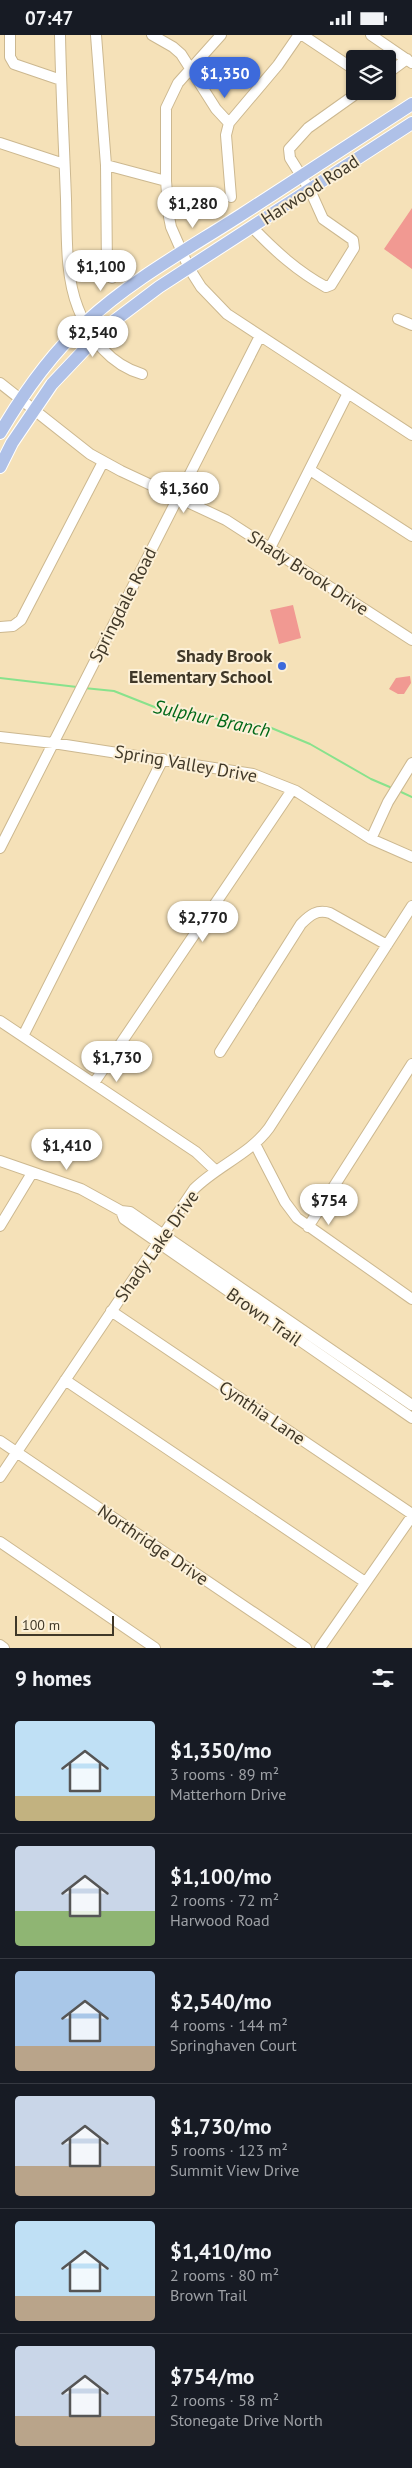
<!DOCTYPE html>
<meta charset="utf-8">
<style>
:root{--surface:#171b24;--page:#20242c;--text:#f1f3f6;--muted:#9ea1a6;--line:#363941;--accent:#3d6adb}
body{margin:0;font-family:"PT Sans",sans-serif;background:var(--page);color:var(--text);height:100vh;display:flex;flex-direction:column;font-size:19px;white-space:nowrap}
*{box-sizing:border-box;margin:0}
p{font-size:16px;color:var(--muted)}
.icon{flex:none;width:28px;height:28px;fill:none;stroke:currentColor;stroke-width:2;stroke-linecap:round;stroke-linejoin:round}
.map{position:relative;height:1613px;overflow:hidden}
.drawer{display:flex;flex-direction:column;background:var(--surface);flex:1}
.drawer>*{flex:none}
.controls{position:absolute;left:346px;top:15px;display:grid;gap:10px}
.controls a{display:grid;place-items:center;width:50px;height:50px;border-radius:5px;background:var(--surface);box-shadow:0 1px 4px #0004;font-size:25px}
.scale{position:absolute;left:15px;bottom:12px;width:99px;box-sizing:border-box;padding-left:5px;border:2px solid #403828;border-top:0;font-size:14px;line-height:18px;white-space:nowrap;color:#403828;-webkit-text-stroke:4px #fcf0d7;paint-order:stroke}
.price{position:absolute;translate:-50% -42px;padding:0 11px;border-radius:18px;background:#fff;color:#222;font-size:16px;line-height:32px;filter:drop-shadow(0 1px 2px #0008)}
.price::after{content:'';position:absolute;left:50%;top:30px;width:15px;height:11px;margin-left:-8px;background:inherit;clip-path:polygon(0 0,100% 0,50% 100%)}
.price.selected{background:var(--accent);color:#fff}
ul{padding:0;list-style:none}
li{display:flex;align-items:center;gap:15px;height:125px;padding:0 15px}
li+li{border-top:1px solid var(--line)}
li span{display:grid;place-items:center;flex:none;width:140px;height:100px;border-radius:5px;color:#555}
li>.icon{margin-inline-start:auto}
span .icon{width:60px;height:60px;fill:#fffc;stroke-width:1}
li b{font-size:21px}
h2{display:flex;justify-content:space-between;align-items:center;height:60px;padding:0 15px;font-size:21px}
.status{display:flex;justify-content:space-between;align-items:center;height:35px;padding:0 25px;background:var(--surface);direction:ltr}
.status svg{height:14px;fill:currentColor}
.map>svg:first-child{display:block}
.green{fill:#f19992}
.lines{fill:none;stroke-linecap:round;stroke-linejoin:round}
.stream{stroke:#88e28c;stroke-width:2}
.minor-casing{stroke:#ccb890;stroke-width:12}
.major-casing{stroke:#fff;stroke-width:14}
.minor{stroke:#fff;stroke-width:10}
.major{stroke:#afc1e8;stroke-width:12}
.poi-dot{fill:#3d6adb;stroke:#fcf0d7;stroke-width:2}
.labels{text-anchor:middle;stroke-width:4;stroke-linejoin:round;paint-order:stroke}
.street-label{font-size:18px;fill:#403828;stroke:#fcf0d7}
.poi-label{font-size:18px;font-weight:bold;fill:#403828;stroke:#fcf0d7;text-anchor:end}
.water-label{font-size:19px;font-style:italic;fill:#016818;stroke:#fcf0d7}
</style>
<div class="status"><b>07:47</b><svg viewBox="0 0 49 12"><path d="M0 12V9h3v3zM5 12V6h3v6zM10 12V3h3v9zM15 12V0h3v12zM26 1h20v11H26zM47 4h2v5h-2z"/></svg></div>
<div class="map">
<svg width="412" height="1613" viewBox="0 0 412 1613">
<rect width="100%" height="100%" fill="#f5e1b8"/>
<path class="green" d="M 412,173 L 412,234 L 384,214 Z
M 293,570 L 301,603 L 279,609 L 270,575 Z
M 410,641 L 411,648 L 404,659 L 398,659 L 389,654 L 396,643 Z"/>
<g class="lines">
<path class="stream" d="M 0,643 L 77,652
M 84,653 L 114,656 L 162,675 L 269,692 L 310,709 L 371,744 L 392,753
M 399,756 L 412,762"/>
<defs>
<path id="minor" d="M 10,0 L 10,22 L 14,29 L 61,45
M 60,0 C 61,55 64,109 66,164 C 67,200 65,240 78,273 C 89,303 111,330 142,339
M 96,0 L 106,130 L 107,235 L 112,243
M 152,0 L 173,12 L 181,19 L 216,74 L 229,88 L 226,100 L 231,162
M 221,0 L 178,48 L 166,73 L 166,146 L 169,182 L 171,192 L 189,233 L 201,252 L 227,279 L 412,400
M 371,0 L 412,28
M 388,38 L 407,24
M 229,88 L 278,30 L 298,1 L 304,1 L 355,35
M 0,108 L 64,129
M 106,130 L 166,146
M 252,192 C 275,216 297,236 326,252 L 331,250 L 354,213 L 353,205 L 323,184 L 310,155 L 290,123 L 289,114 L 308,93 L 360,56
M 398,284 L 412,290
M 0,348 L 90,419 L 121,436 L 226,485 L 412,605
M 310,435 L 412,501
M 270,513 L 348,358
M 0,592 L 13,591 L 21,585 L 103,427
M 0,702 L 53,708 L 253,739 L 296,756 L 371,804 L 412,822
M 371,804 L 388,767 L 412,728
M 0,813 L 260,301
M 0,986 L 196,1117 L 215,1135
M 23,1001 L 163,724
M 220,1017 L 301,889 C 310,880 317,874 330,878 L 387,910
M 94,1048 L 292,755
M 255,1109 L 285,1167 L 297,1183 L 412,1264
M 0,1126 L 81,1154 L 121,1176 L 130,1177 L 412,1370
M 121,1176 L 124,1184 L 412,1383
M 0,1191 L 32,1138
M 308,1192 L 412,1029
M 111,1276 L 412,1479
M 65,1345 L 365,1547
M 0,1406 L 306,1613
M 0,1442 L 194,1154 C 217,1131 250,1119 269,1093 L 412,871
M 0,1507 L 155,1613
M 0,1610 L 4,1613
M 320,1613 L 412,1481"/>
<path id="major" d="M 0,398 C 24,357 50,320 85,288 C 131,245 188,214 241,180 C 298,143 355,106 412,69
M 0,432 L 12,408 L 52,349 L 106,292 L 159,252 L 412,88"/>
</defs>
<use href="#minor" class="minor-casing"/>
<use href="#major" class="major-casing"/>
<use href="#minor" class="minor"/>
<use href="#major" class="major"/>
</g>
<circle class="poi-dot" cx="282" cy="631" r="5"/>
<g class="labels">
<g class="street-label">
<text transform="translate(310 155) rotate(-33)" y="6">Harwood Road</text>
<text transform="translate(308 538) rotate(33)" y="6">Shady Brook Drive</text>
<text transform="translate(123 570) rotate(-63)" y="6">Springdale Road</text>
<text transform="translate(186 729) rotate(10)" y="6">Spring Valley Drive</text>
<text transform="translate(157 1211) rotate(-55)" y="6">Shady Lake Drive</text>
<text transform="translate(264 1282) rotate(35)" y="6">Brown Trail</text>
<text transform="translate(262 1378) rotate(34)" y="6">Cynthia Lane</text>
<text transform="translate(153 1510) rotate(34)" y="6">Northridge Drive</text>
</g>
<g class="poi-label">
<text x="272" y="627">Shady Brook<tspan x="272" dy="21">Elementary School</tspan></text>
</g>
<g class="water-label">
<text transform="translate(212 683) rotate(12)" y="7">Sulphur Branch</text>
</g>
</g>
</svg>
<div class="controls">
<a><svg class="icon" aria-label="layers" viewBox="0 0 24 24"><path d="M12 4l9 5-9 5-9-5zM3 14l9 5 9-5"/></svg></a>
</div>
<div class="scale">100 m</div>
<b class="price selected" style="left:225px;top:64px">$1,350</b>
<b class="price" style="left:193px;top:194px">$1,280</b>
<b class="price" style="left:101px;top:257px">$1,100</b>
<b class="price" style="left:93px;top:323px">$2,540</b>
<b class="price" style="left:184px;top:479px">$1,360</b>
<b class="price" style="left:203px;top:908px">$2,770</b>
<b class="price" style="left:117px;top:1048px">$1,730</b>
<b class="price" style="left:67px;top:1136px">$1,410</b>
<b class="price" style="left:329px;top:1191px">$754</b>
</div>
<section class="drawer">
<h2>9 homes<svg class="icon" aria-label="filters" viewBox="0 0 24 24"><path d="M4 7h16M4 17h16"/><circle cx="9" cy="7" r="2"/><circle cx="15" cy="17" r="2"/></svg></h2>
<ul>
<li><span style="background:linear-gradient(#bfe0f5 75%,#c2b280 0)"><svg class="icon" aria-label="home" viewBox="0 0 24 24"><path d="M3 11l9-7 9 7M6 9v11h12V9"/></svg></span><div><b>$1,350/mo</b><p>3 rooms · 89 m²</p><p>Matterhorn Drive</p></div></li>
<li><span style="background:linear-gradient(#c9d6e8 65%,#8fb573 0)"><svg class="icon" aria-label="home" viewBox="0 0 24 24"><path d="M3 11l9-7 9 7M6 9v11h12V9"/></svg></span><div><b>$1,100/mo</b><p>2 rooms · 72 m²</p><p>Harwood Road</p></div></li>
<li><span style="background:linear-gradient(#a9c7e8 75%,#b9a48a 0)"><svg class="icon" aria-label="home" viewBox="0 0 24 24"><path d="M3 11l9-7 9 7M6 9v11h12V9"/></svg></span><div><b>$2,540/mo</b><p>4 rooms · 144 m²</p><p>Springhaven Court</p></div></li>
<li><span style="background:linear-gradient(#c9d6e8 70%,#b9a48a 0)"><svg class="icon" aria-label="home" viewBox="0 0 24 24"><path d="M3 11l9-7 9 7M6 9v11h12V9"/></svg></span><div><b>$1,730/mo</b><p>5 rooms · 123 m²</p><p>Summit View Drive</p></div></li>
<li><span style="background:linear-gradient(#bfe0f5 75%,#b9a48a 0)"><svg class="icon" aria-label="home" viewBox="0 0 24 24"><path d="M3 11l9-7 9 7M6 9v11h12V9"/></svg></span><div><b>$1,410/mo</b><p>2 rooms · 80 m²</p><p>Brown Trail</p></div></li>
<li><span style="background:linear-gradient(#c9d6e8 70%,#b9a48a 0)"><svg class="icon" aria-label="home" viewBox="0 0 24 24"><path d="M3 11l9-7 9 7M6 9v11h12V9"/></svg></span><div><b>$754/mo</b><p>2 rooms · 58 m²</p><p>Stonegate Drive North</p></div></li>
</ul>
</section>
